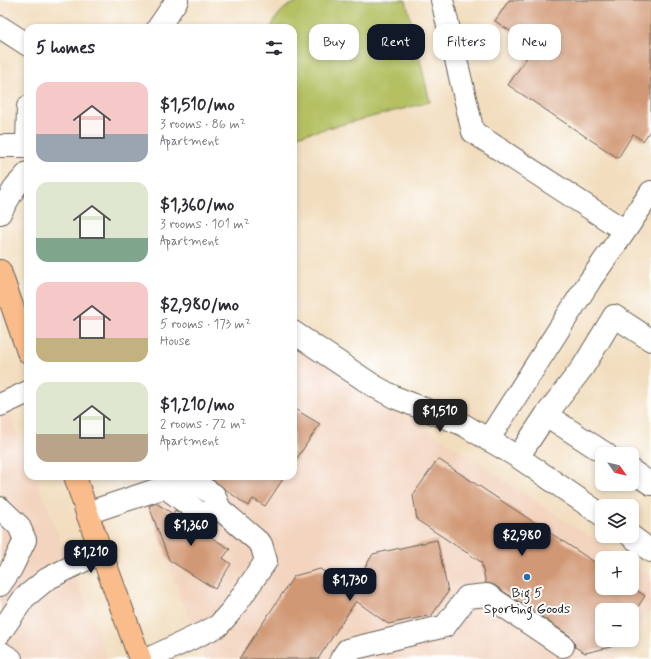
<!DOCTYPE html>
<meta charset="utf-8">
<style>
:root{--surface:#fff;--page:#f2f2f3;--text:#2b2b33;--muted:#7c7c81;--accent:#111827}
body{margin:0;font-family:Mynerve,sans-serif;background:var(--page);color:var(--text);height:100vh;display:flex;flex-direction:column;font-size:15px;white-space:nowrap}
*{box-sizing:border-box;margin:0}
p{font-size:13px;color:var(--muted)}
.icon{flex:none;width:22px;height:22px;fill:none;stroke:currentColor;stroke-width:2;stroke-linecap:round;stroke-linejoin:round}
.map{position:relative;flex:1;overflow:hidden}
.side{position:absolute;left:24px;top:24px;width:273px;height:456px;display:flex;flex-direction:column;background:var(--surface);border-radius:12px;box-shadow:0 2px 6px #0003}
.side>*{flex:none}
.hud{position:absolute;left:309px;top:24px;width:282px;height:36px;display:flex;gap:8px}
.needle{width:26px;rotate:124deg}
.controls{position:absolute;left:595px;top:447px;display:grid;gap:8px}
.controls a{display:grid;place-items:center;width:44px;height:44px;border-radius:8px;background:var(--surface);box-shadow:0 2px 6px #0003;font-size:20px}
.price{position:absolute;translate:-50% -34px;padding:0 9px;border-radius:8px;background:var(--accent);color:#fff;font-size:13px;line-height:26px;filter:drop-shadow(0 1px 2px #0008)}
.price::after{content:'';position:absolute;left:50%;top:24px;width:12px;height:9px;margin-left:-6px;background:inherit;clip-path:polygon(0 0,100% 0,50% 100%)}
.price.current{background:#222;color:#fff}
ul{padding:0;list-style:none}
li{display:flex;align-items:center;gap:12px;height:100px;padding:0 12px}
li span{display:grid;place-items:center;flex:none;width:112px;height:80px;border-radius:12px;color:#555}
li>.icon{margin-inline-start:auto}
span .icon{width:48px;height:48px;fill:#fffc;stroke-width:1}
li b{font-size:17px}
h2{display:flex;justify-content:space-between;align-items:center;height:48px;padding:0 12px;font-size:17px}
.tag{padding:0 14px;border-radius:12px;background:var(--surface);box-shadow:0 2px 6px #0003;font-size:14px;line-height:36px}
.tag.current{background:var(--accent);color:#fff}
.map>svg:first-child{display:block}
.built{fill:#f3d4bf}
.green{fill:#b4c062;stroke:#686e3f}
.building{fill:#d19874}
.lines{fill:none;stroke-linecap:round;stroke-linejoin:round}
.minor-casing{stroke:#676055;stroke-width:24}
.major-casing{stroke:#676055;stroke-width:24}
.minor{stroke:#fff;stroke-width:22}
.major{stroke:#fabc8b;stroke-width:22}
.poi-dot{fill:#1f6fb2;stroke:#fff;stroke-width:1.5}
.labels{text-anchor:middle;stroke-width:4;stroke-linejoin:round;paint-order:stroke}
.poi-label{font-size:14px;fill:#1c1c1c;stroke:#fff}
</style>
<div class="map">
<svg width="651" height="659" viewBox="0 0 651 659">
<rect width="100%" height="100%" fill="#fff"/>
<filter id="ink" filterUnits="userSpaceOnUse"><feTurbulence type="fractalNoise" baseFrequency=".025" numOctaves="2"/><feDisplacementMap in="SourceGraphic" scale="8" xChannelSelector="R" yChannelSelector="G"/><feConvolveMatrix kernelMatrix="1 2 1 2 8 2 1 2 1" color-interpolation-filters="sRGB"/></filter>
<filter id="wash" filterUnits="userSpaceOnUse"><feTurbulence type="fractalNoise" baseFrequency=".012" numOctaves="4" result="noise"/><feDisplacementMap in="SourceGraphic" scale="16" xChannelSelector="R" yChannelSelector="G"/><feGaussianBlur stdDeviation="0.9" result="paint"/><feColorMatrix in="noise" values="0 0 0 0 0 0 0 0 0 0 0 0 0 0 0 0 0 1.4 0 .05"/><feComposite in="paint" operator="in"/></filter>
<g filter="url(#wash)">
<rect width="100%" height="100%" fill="#f2debf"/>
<path class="built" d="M 293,340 L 622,558 L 602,558 L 602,588 L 632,588 L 632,565 L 651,577 L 651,610 L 632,637 L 632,610 L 602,610 L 602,640 L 630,640 L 616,659 L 204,659 L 135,476 L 293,476 Z
M 2,393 L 28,458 L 28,476 L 35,476 L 108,659 L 0,659 L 0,394 Z"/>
<path class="green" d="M 305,0 L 406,0 L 430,102 L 297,136 L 293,121 L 293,28 L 271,28 C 278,11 287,4 305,0 Z"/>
<g id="blocks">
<path class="building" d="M 509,0 L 651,0 L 651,129 L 643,141 L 633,134 L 618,158 L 508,85 L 534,47 L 495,21 Z
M 293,408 L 320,424 L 293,464 Z
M 438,459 L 602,567 L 602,588 L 632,587 L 645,596 L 632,616 L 632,610 L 602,610 L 602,640 L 616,640 L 611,647 L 585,653 L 575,647 L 574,641 L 570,636 L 494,585 L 486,583 L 481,562 L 417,520 L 413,495 Z
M 207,476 L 285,476 L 265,506 L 253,499 L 248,506 Z
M 156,503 L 173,514 L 175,510 L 194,524 L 193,526 L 230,549 L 223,558 L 231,564 L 215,589 L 169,560 L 149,506 Z
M 437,540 L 448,592 L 432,615 L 388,624 L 356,601 L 318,659 L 239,659 L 294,576 L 320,569 L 351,590 L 373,554 Z"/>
</g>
</g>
<g filter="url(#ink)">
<use href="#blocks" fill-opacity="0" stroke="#676055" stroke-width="1"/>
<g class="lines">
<defs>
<path id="minor" d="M 442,0 L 473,132 L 625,231 L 591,279 L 488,440
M 0,27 L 28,45
M 158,28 L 177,0
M 27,145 L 28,107
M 0,146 L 28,146
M 0,213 L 16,186 L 28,173
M 625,231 L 651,192
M 293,332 L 374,386 L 394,397 L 462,424 L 518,457 L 602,515
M 0,405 L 28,392
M 546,415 L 606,454
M 518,457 L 546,415 L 583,367 L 614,316 L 651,340
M 632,471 L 651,484
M 0,508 L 19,526 L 25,540 L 11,569 L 0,585
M 87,513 L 165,487 L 201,514 L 220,509
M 631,536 L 651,551
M 0,633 L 24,598 L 47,579 L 101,552
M 0,652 L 11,659
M 148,659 L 218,626 L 233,609 L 266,561 L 261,544 L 220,509 L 214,495 L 184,476
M 341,659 L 347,650 L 445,626 L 467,597 L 487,595 L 563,646"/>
<path id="major" d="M 0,271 L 28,352
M 75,476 L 87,513 L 140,659"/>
</defs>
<use href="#minor" class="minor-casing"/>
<use href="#major" class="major-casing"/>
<use href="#minor" class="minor"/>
<use href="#major" class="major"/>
</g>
</g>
<circle class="poi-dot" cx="527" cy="577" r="4"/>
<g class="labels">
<g class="poi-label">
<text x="527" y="597">Big 5<tspan x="527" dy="16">Sporting Goods</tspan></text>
</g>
</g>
</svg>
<div class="controls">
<a><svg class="needle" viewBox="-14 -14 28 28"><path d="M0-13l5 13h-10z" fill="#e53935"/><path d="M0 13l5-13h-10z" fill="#7c7c81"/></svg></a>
<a><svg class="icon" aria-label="layers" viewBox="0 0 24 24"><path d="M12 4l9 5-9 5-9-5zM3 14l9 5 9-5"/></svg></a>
<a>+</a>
<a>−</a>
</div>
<b class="price current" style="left:440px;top:433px">$1,510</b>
<b class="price" style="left:191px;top:547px">$1,360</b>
<b class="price" style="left:522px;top:557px">$2,980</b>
<b class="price" style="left:91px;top:574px">$1,210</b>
<b class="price" style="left:350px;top:602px">$1,730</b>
<div class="hud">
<a class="tag">Buy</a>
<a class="tag current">Rent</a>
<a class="tag">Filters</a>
<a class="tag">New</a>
</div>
<section class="side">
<h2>5 homes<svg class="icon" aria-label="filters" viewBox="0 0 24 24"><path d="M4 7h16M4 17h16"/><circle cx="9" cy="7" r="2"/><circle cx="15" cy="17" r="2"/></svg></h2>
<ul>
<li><span style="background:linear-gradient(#f6c9c9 65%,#9aa5b1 0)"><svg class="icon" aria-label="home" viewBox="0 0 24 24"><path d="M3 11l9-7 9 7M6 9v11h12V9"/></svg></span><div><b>$1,510/mo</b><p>3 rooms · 86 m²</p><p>Apartment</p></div></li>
<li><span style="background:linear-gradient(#dfe7d0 70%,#7fa58c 0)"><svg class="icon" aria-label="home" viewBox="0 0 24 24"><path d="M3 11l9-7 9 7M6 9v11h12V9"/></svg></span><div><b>$1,360/mo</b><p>3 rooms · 101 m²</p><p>Apartment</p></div></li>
<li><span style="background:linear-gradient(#f6c9c9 70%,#c2b280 0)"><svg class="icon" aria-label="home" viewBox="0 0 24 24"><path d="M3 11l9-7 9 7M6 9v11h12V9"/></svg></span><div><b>$2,980/mo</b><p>5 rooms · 173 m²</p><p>House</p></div></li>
<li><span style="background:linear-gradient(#dfe7d0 65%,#b9a48a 0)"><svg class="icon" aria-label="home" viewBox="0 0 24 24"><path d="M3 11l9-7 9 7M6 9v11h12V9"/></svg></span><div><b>$1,210/mo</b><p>2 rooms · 72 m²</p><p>Apartment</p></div></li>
</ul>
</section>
</div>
